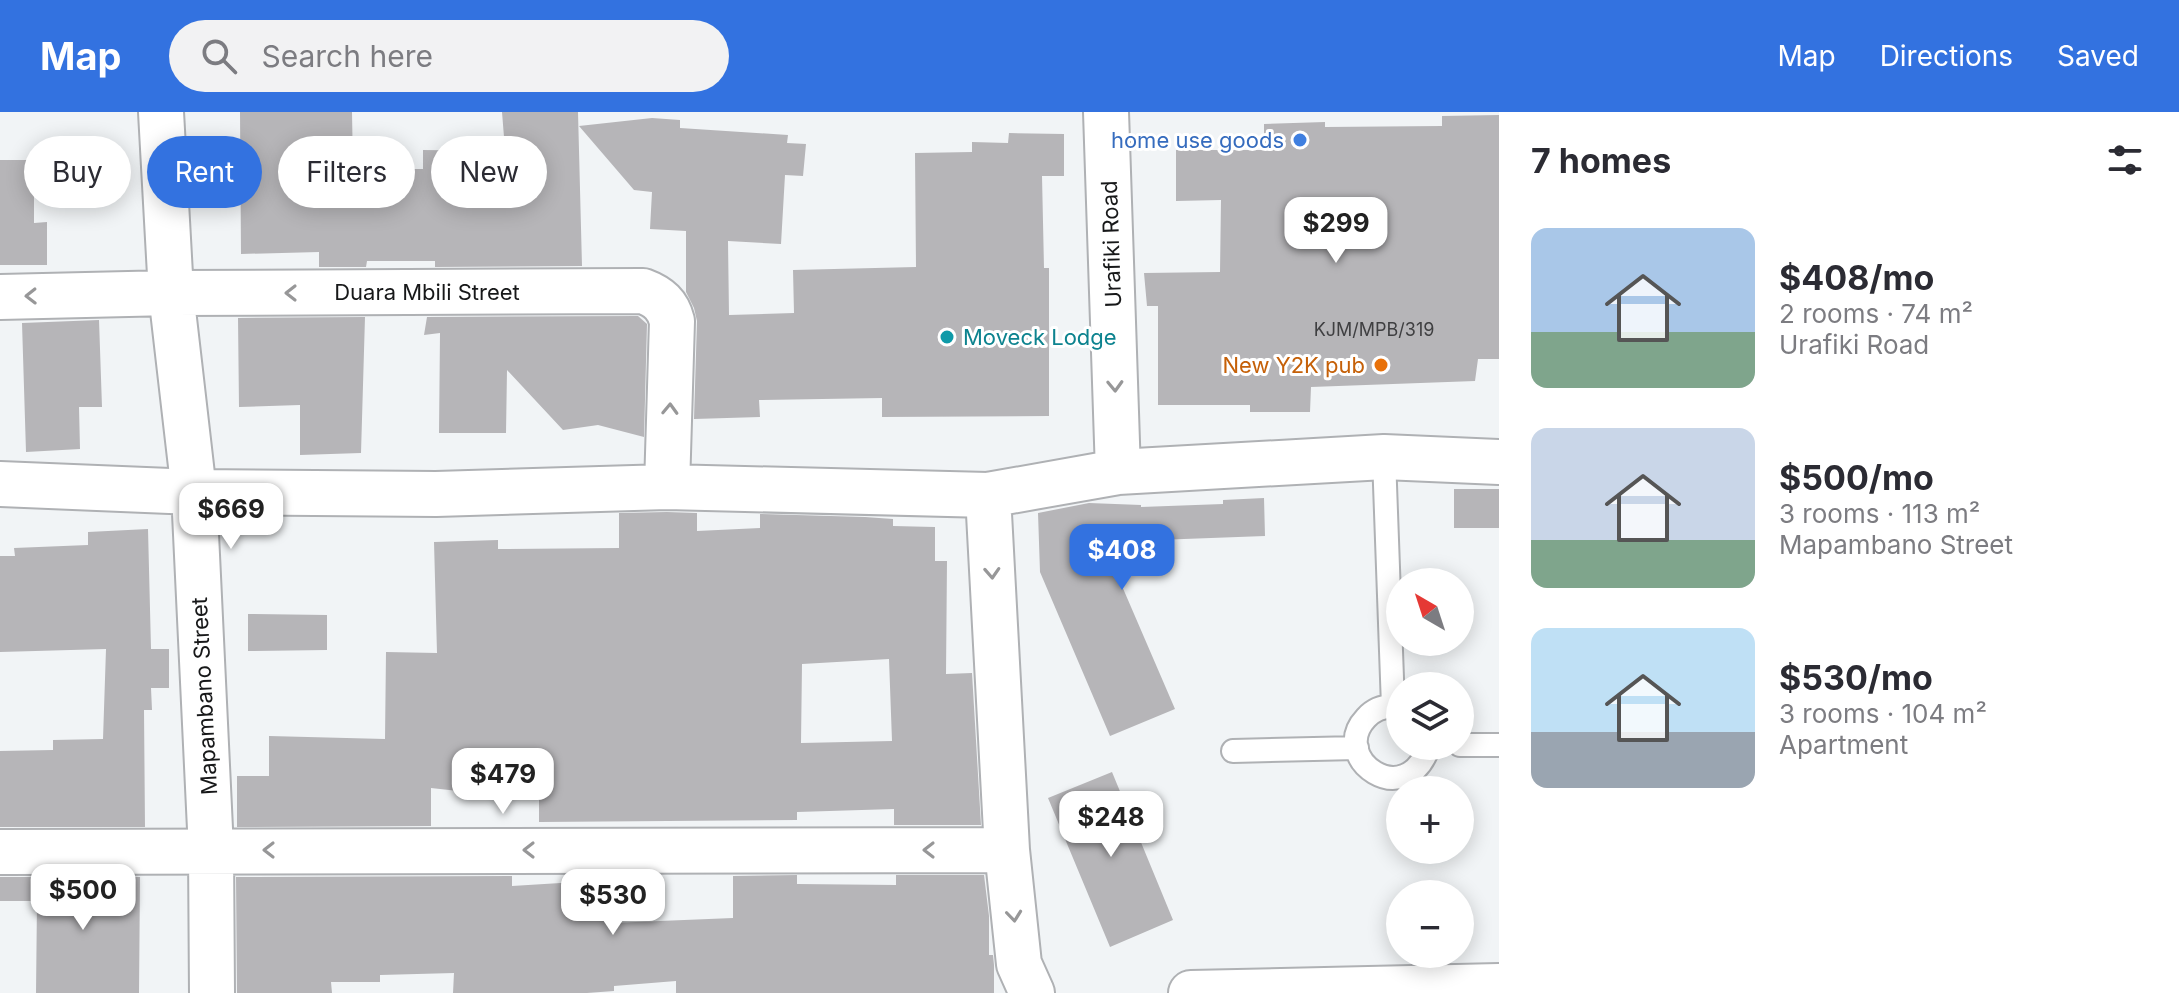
<!DOCTYPE html>
<meta charset="utf-8">
<style>
:root{--surface:#fff;--page:#f2f2f3;--text:#2b2b33;--muted:#7c7c81;--accent:#3372e0}
body{margin:0;font-family:Inter,sans-serif;background:var(--page);color:var(--text);height:100vh;display:flex;flex-direction:column;font-size:30px;white-space:nowrap}
*{box-sizing:border-box;margin:0}
p{font-size:26px;color:var(--muted)}
.icon{flex:none;width:44px;height:44px;fill:none;stroke:currentColor;stroke-width:2;stroke-linecap:round;stroke-linejoin:round}
.map{position:relative;flex:1;overflow:hidden}
.side{display:flex;flex-direction:column;background:var(--surface);width:680px}
.side>*{flex:none}
.hud{position:absolute;left:24px;top:24px;width:760px;height:72px;display:flex;gap:16px}
.needle{width:52px;rotate:321deg}
.tools{position:absolute;left:1386px;top:456px;display:grid;gap:16px}
.tools a{display:grid;place-items:center;width:88px;height:88px;border-radius:50%;background:var(--surface);box-shadow:0 4px 20px #0003;font-size:40px}
.price{position:absolute;translate:-50% -68px;padding:0 18px;border-radius:16px;background:#fff;color:#222;font-size:26px;line-height:52px;filter:drop-shadow(0 2px 4px #0008)}
.price::after{content:'';position:absolute;left:50%;top:48px;width:24px;height:18px;margin-left:-12px;background:inherit;clip-path:polygon(0 0,100% 0,50% 100%)}
.price.current{background:var(--accent);color:#fff}
ul{padding:0;list-style:none}
li{display:flex;align-items:center;gap:24px;height:200px;padding:0 32px}
li span{display:grid;place-items:center;flex:none;width:224px;height:160px;border-radius:16px;color:#555}
li>.icon{margin-inline-start:auto}
span .icon{width:96px;height:96px;fill:#fffc;stroke-width:1}
li b{font-size:34px}
h2{display:flex;justify-content:space-between;align-items:center;height:96px;padding:0 32px;font-size:34px}
.pill{padding:0 28px;border-radius:36px;background:var(--surface);box-shadow:0 4px 20px #0003;font-size:28px;line-height:72px}
.pill.current{background:var(--accent);color:#fff}
header{display:flex;align-items:center;gap:48px;box-sizing:border-box;height:112px;padding:0 40px;background:var(--accent);color:#fff}
header strong{font-size:38px}
nav{display:flex;gap:44px;margin-inline-start:auto;font-size:28px}
.search{width:560px;height:72px;background:var(--page);display:flex;align-items:center;gap:20px;box-sizing:border-box;padding:0 28px;border-radius:44px;color:var(--muted);font-size:30px}
main{display:flex;flex:1;min-height:0}
.map>svg:first-child{display:block}
.building{fill:#b6b5b8;fill-rule:evenodd}
.lines{fill:none;stroke-linecap:round;stroke-linejoin:round}
.lane-casing{stroke:#afb1b4;stroke-width:26}
.street-casing{stroke:#afb1b4;stroke-width:48}
.lane{stroke:#fff;stroke-width:22}
.street{stroke:#fff;stroke-width:44}
.oneway{stroke:#979798}
.shop-dot{fill:#3f7fe0;stroke:#fff;stroke-width:3}
.culture-dot{fill:#0f9aa8;stroke:#fff;stroke-width:3}
.food-dot{fill:#e8710a;stroke:#fff;stroke-width:3}
.labels{text-anchor:middle;stroke-width:6;stroke-linejoin:round;paint-order:stroke}
.number-label{font-size:18px;fill:#3f3f41}
.shop-label{font-size:22px;fill:#366cbe;stroke:#fff;text-anchor:end}
.street-label{font-size:22px;fill:#171819;stroke:#fff}
.culture-label{font-size:22px;fill:#0d838f;stroke:#fff;text-anchor:start}
.food-label{font-size:22px;fill:#c56008;stroke:#fff;text-anchor:end}
</style>
<header>
<strong>Map</strong>
<div class="search"><svg class="icon" aria-label="search" viewBox="0 0 24 24"><circle cx="10" cy="10" r="6"/><path d="M15 15l6 6"/></svg>Search here</div>
<nav><a>Map</a><a>Directions</a><a>Saved</a></nav>
</header>
<main>
<div class="map">
<svg width="1499" height="881" viewBox="0 0 1499 881">
<rect width="100%" height="100%" fill="#f1f4f6"/>
<path class="building" d="M 240,0 L 352,0 L 353,57 L 423,57 L 423,38 L 501,39 L 501,25 L 504,25 L 502,0 L 578,0 L 582,154 L 435,155 L 435,149 L 367,149 L 366,155 L 319,155 L 319,140 L 241,142 Z
M 1499,3 L 1499,247 L 1478,247 L 1475,269 L 1311,275 L 1310,300 L 1250,300 L 1250,293 L 1158,293 L 1158,194 L 1147,194 L 1144,161 L 1220,160 L 1221,88 L 1176,89 L 1176,38 L 1264,38 L 1264,12 L 1325,10 L 1325,15 L 1442,14 L 1442,4 Z
M 652,6 L 680,8 L 680,16 L 788,23 L 787,31 L 806,32 L 803,64 L 785,63 L 781,132 L 728,129 L 729,203 L 794,201 L 793,158 L 916,155 L 915,41 L 972,40 L 972,30 L 1008,31 L 1009,21 L 1064,22 L 1064,64 L 1042,64 L 1044,156 L 1049,156 L 1049,304 L 882,305 L 882,286 L 759,288 L 760,305 L 694,307 L 697,209 L 694,196 L 686,180 L 686,119 L 650,117 L 652,80 L 634,78 L 579,14 Z
M 0,48 L 34,48 L 34,111 L 47,110 L 47,153 L 0,153 Z
M 638,204 L 647,212 L 644,325 L 598,313 L 563,318 L 507,258 L 506,321 L 439,321 L 440,221 L 424,223 L 427,205 Z
M 365,205 L 361,341 L 300,343 L 300,293 L 239,295 L 238,206 Z
M 99,208 L 102,295 L 79,295 L 80,337 L 26,340 L 22,211 Z
M 1454,377 L 1499,377 L 1499,416 L 1454,416 Z
M 1264,386 L 1265,424 L 1103,430 L 1175,597 L 1110,624 L 1040,460 L 1038,401 L 1089,391 L 1141,393 L 1141,395 L 1223,392 L 1223,388 Z
M 667,400 L 697,401 L 697,419 L 760,416 L 760,402 L 865,405 L 893,407 L 893,414 L 935,415 L 935,449 L 947,449 L 946,562 L 972,561 L 981,713 L 894,713 L 894,697 L 797,700 L 797,708 L 539,710 L 539,688 L 431,676 L 431,714 L 237,715 L 237,664 L 269,664 L 269,624 L 385,627 L 386,540 L 437,541 L 434,430 L 498,428 L 498,437 L 619,436 L 619,401 ZM 889,547 L 892,629 L 801,631 L 802,552 Z
M 148,417 L 151,537 L 169,537 L 169,576 L 151,576 L 152,598 L 144,598 L 145,715 L 0,715 L 0,639 L 53,638 L 53,628 L 103,627 L 106,537 L 0,540 L 0,444 L 15,444 L 14,436 L 88,433 L 88,420 Z
M 248,502 L 327,503 L 327,538 L 248,539 Z
M 1112,660 L 1173,808 L 1110,835 L 1048,686 Z
M 797,763 L 797,772 L 896,773 L 896,763 L 984,763 L 989,804 L 989,843 L 993,843 L 994,853 L 994,881 L 676,881 L 676,869 L 614,874 L 614,879 L 587,881 L 453,881 L 454,861 L 380,863 L 380,870 L 331,870 L 332,881 L 237,881 L 236,765 L 512,764 L 512,774 L 609,768 L 611,811 L 733,806 L 733,764 Z
M 0,765 L 140,765 L 139,881 L 36,881 L 37,789 L 0,789 Z"/>
<g class="lines">
<defs>
<path id="lane" d="M 1384,345 L 1393,594
M 1400,595 C 1387,593 1375,596 1366,606 C 1328,646 1406,702 1429,634
M 1460,633 L 1499,633
M 1233,639 L 1357,636"/>
<path id="street" d="M 161,0 L 171,181 L 194,380 L 211,738 L 212,881
M 1106,0 L 1118,360
M 0,185 L 171,181 L 643,179 C 659,185 668,193 672,209 L 667,375
M 0,372 L 194,380 L 436,382 L 667,375 L 988,383 L 1118,360 L 1384,345 L 1499,350
M 988,383 L 1007,738 L 1019,852 L 1032,881
M 0,740 L 1007,738
M 1191,881 L 1499,874"/>
</defs>
<use href="#lane" class="lane-casing"/>
<use href="#street" class="street-casing"/>
<use href="#lane" class="lane"/>
<use href="#street" class="street"/>
</g>
<defs><path id="oneway-chevron" d="M-2-3.5L2.5 0L-2 3.5" fill="none" stroke-width="1.6" stroke-linecap="round" stroke-linejoin="round" transform="scale(2)"/></defs>
<g class="oneway">
<use href="#oneway-chevron" transform="translate(291 181) rotate(180)"/>
<use href="#oneway-chevron" transform="translate(31 184) rotate(179)"/>
<use href="#oneway-chevron" transform="translate(1115 274) rotate(88)"/>
<use href="#oneway-chevron" transform="translate(670 297) rotate(-88)"/>
<use href="#oneway-chevron" transform="translate(992 461) rotate(87)"/>
<use href="#oneway-chevron" transform="translate(269 738) rotate(-180)"/>
<use href="#oneway-chevron" transform="translate(529 738) rotate(-180)"/>
<use href="#oneway-chevron" transform="translate(929 738) rotate(-180)"/>
<use href="#oneway-chevron" transform="translate(1014 804) rotate(84)"/>
</g>
<circle class="shop-dot" cx="1300" cy="28" r="8"/>
<circle class="culture-dot" cx="947" cy="225" r="8"/>
<circle class="food-dot" cx="1381" cy="253" r="8"/>
<g class="labels">
<g class="number-label">
<text x="1374" y="224">KJM/MPB/319</text>
</g>
<g class="shop-label">
<text x="1284" y="36">home use goods</text>
</g>
<g class="street-label">
<text transform="translate(1111 132) rotate(-92)" y="8">Urafiki Road</text>
<text x="427" y="188">Duara Mbili Street</text>
<text transform="translate(204 584) rotate(-93)" y="8">Mapambano Street</text>
</g>
<g class="culture-label">
<text x="963" y="233">Moveck Lodge</text>
</g>
<g class="food-label">
<text x="1365" y="261">New Y2K pub</text>
</g>
</g>
</svg>
<div class="tools">
<a><svg class="needle" viewBox="-14 -14 28 28"><path d="M0-13l5 13h-10z" fill="#e53935"/><path d="M0 13l5-13h-10z" fill="#7c7c81"/></svg></a>
<a><svg class="icon" aria-label="layers" viewBox="0 0 24 24"><path d="M12 4l9 5-9 5-9-5zM3 14l9 5 9-5"/></svg></a>
<a>+</a>
<a>−</a>
</div>
<b class="price" style="left:1336px;top:153px">$299</b>
<b class="price" style="left:231px;top:439px">$669</b>
<b class="price current" style="left:1122px;top:480px">$408</b>
<b class="price" style="left:503px;top:704px">$479</b>
<b class="price" style="left:1111px;top:747px">$248</b>
<b class="price" style="left:83px;top:820px">$500</b>
<b class="price" style="left:613px;top:825px">$530</b>
<div class="hud">
<a class="pill">Buy</a>
<a class="pill current">Rent</a>
<a class="pill">Filters</a>
<a class="pill">New</a>
</div>
</div>
<section class="side">
<h2>7 homes<svg class="icon" aria-label="filters" viewBox="0 0 24 24"><path d="M4 7h16M4 17h16"/><circle cx="9" cy="7" r="2"/><circle cx="15" cy="17" r="2"/></svg></h2>
<ul>
<li><span style="background:linear-gradient(#a9c7e8 65%,#7fa58c 0)"><svg class="icon" aria-label="home" viewBox="0 0 24 24"><path d="M3 11l9-7 9 7M6 9v11h12V9"/></svg></span><div><b>$408/mo</b><p>2 rooms · 74 m²</p><p>Urafiki Road</p></div></li>
<li><span style="background:linear-gradient(#c9d6e8 70%,#7fa58c 0)"><svg class="icon" aria-label="home" viewBox="0 0 24 24"><path d="M3 11l9-7 9 7M6 9v11h12V9"/></svg></span><div><b>$500/mo</b><p>3 rooms · 113 m²</p><p>Mapambano Street</p></div></li>
<li><span style="background:linear-gradient(#bfe0f5 65%,#9aa5b1 0)"><svg class="icon" aria-label="home" viewBox="0 0 24 24"><path d="M3 11l9-7 9 7M6 9v11h12V9"/></svg></span><div><b>$530/mo</b><p>3 rooms · 104 m²</p><p>Apartment</p></div></li>
</ul>
</section>
</main>
